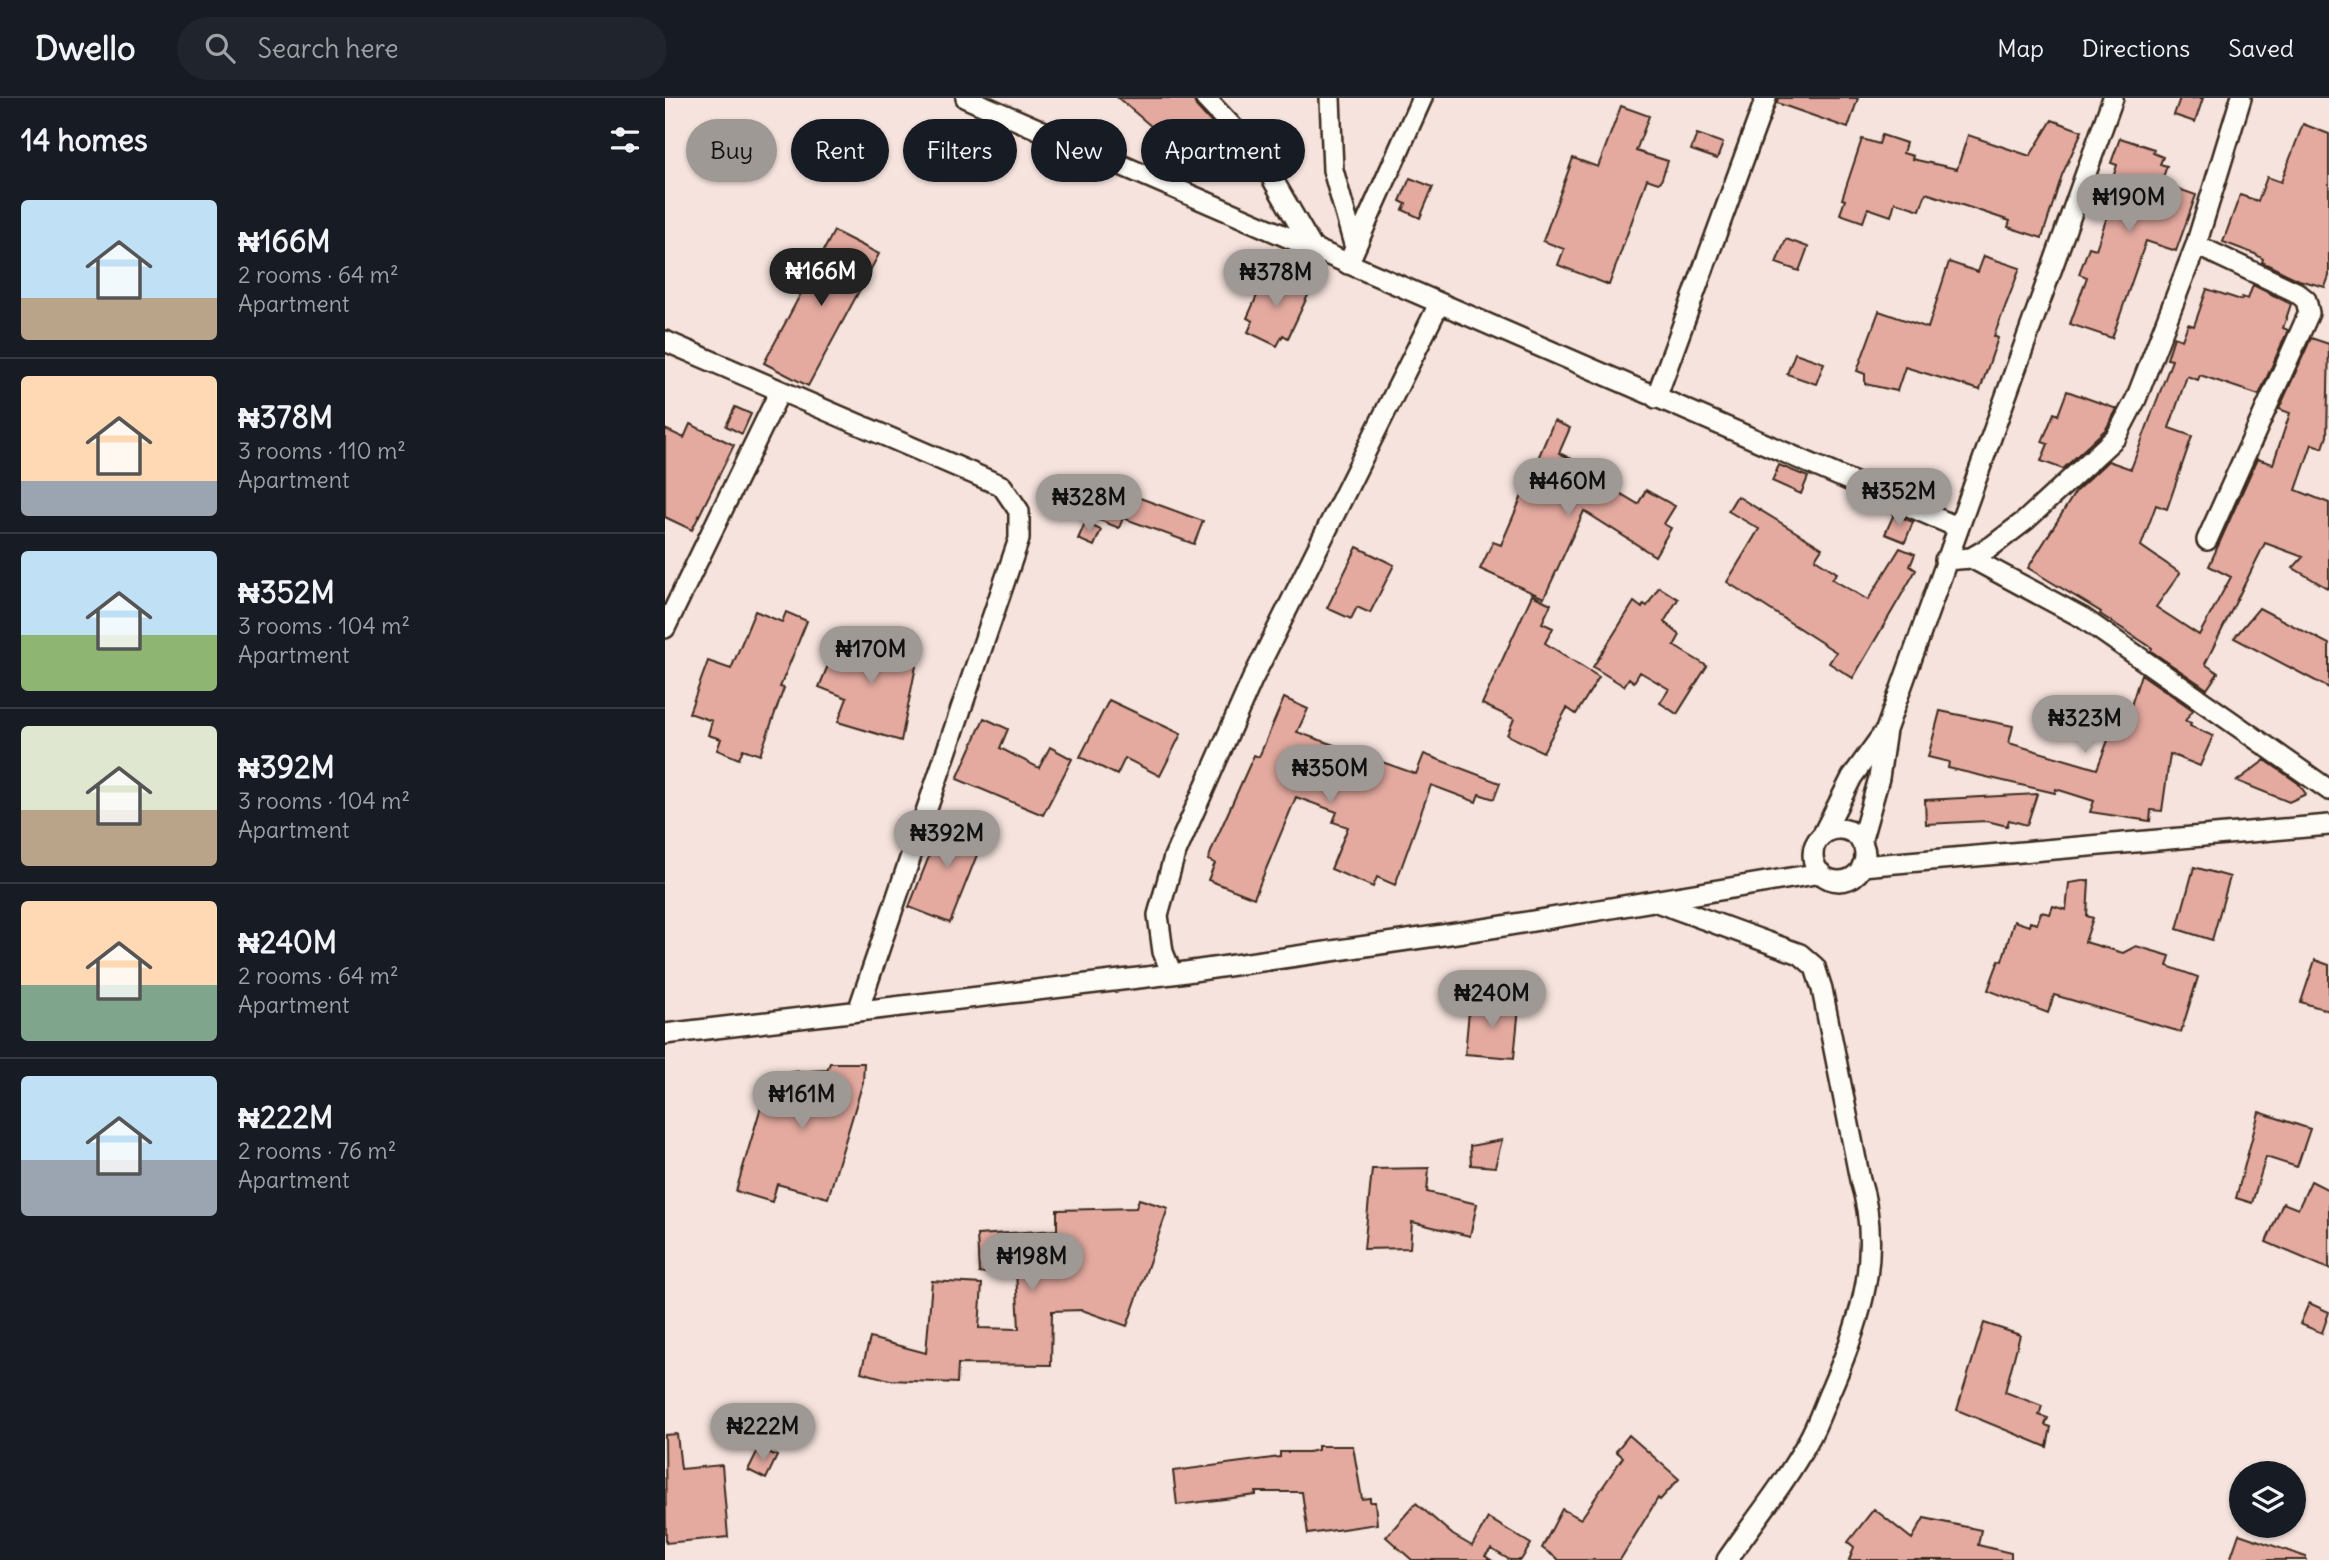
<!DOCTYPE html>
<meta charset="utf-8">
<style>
:root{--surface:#171b24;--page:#20242c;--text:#f1f3f6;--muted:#9ea1a6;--line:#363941;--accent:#9f9995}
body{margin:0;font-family:Delius,sans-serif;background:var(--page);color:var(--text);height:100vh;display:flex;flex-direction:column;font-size:26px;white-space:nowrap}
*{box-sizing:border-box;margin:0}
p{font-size:23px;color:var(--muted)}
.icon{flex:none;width:38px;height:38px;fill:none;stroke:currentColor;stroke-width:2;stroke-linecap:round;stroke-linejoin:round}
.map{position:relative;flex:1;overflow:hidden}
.sheet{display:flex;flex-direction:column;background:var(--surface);width:665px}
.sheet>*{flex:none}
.banner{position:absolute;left:21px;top:21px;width:665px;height:63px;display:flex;gap:14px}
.buttons{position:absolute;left:1564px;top:1363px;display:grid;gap:14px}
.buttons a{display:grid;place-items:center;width:77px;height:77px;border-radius:50%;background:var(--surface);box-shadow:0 2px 5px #0004;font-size:35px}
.price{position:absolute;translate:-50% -60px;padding:0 16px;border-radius:24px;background:var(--accent);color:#111;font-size:23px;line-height:46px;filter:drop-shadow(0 2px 4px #0008)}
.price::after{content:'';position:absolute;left:50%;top:42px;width:21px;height:16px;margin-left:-10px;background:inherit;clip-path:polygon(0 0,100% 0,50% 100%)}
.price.active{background:#222;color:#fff}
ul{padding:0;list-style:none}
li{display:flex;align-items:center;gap:21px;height:175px;padding:0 21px}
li+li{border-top:2px solid var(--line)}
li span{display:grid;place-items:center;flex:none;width:196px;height:140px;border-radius:7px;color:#555}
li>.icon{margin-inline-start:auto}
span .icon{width:84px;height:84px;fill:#fffc;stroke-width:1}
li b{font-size:30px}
h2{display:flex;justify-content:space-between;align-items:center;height:84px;padding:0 21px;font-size:30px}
.pill{padding:0 24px;border-radius:32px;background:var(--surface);box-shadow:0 2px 5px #0004;font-size:24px;line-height:63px}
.pill.active{background:var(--accent);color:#111}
header{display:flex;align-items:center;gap:42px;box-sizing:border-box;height:98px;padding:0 35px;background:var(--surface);border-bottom:2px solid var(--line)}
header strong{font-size:33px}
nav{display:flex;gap:38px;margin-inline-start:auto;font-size:24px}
.search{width:490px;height:63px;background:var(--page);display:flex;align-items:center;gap:18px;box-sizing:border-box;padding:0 24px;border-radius:38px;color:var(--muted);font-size:26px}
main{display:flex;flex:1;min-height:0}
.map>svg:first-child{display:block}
.building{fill:#e4aaa0;stroke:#3b2a1e;stroke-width:2}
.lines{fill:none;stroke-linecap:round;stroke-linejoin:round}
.minor-casing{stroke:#3b2a1e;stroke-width:24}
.minor{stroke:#fdfcf7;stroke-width:19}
</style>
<header>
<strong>Dwello</strong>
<div class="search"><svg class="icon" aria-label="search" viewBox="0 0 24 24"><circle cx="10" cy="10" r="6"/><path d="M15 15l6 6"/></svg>Search here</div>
<nav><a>Map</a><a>Directions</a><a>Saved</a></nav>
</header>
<main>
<section class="sheet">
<h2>14 homes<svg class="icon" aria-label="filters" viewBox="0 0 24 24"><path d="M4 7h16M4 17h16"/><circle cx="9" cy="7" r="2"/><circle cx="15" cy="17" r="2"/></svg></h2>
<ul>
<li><span style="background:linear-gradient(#bfe0f5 70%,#b9a48a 0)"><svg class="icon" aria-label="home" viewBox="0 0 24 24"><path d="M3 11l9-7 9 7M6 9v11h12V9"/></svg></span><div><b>₦166M</b><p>2 rooms · 64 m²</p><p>Apartment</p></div></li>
<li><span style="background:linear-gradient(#ffd9b3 75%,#9aa5b1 0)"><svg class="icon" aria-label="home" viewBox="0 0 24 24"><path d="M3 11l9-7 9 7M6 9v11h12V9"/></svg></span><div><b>₦378M</b><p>3 rooms · 110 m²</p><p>Apartment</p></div></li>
<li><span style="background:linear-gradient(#bfe0f5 60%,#8fb573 0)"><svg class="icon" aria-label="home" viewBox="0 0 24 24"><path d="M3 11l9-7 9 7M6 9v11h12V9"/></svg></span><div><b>₦352M</b><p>3 rooms · 104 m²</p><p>Apartment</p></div></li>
<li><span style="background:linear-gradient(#dfe7d0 60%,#b9a48a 0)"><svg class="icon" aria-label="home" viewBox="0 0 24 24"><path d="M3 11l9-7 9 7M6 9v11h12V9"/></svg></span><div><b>₦392M</b><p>3 rooms · 104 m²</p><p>Apartment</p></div></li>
<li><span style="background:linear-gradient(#ffd9b3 60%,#7fa58c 0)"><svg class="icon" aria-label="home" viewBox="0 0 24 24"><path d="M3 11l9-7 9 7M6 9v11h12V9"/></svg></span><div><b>₦240M</b><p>2 rooms · 64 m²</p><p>Apartment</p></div></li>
<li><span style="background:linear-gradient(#bfe0f5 60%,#9aa5b1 0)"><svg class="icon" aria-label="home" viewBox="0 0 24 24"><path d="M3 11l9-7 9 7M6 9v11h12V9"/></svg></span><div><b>₦222M</b><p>2 rooms · 76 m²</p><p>Apartment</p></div></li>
</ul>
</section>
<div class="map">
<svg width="1664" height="1462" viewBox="0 0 1664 1462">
<rect width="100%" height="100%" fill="#f6e3dd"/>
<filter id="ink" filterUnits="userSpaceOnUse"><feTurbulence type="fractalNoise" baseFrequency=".0143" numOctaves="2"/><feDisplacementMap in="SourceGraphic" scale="14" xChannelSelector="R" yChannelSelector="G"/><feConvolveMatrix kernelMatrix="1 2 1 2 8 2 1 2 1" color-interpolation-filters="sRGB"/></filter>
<g filter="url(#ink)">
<path class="building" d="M 453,0 L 528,0 L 531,8 L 553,32 L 537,50 L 527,41 L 522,46 L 513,39 L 510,43 L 490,26 L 487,29 Z
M 1113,0 L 1193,0 L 1183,30 L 1112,5 Z
M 1515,0 L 1538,0 L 1530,24 L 1509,17 Z
M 956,8 L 984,18 L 971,53 L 1003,63 L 996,83 L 993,85 L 982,81 L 944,187 L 893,167 L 899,151 L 878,143 L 908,60 L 933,69 Z
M 1387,22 L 1417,33 L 1397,77 L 1377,140 L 1343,129 L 1345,123 L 1261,95 L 1255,112 L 1230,104 L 1226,118 L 1203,110 L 1198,124 L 1175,116 L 1180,102 L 1177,101 L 1197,41 L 1214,46 L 1217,37 L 1241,45 L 1238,55 L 1248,58 L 1247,61 L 1292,71 L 1303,37 L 1365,58 Z
M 1638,26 L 1664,36 L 1664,178 L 1660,189 L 1634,182 L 1597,164 L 1598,161 L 1590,156 L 1558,144 L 1575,97 L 1593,103 L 1602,79 L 1616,84 Z
M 1032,36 L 1058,45 L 1052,61 L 1026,52 Z
M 1455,40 L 1489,51 L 1488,55 L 1498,59 L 1495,66 L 1502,68 L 1496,85 L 1531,97 L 1511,153 L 1481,143 L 1447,240 L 1405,226 L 1422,179 L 1414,176 L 1424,149 L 1431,151 L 1444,113 L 1438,111 L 1452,67 L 1446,65 Z
M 745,80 L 768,89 L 755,120 L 738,112 L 741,106 L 735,103 Z
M 169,133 L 214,156 L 143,288 L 99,265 Z
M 1121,141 L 1143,149 L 1134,173 L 1111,165 Z
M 1319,158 L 1355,170 L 1329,238 L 1333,240 L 1315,292 L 1240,269 L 1232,293 L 1200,286 L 1200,276 L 1192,273 L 1214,213 L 1263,230 L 1284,164 L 1313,174 Z
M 603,173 L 645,193 L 623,240 L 618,237 L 612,248 L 583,234 L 588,223 L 582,220 Z
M 1588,187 L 1626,206 L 1618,230 L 1623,232 L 1594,297 L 1535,277 L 1533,282 L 1522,278 L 1504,330 L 1527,338 L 1502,411 L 1491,407 L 1476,448 L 1515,475 L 1491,509 L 1534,537 L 1566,479 L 1544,468 L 1592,361 L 1608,366 L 1625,315 L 1614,311 L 1646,240 L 1664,246 L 1662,338 L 1658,350 L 1647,346 L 1631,392 L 1664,405 L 1664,491 L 1628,470 L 1638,459 L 1600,445 L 1540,566 L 1553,575 L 1542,591 L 1486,553 L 1487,550 L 1435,516 L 1436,514 L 1363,470 L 1411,393 L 1443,363 L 1466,371 L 1507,262 L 1502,261 L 1509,239 L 1517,242 L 1523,226 L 1529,228 L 1542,191 L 1576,202 L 1577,199 L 1583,201 Z
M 1130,255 L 1159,265 L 1151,286 L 1122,276 Z
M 1402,293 L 1452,311 L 1441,331 L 1398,371 L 1376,363 L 1383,346 L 1377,344 L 1389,315 L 1393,317 Z
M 70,309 L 86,316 L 77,336 L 61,328 Z
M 889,323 L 905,330 L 894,355 L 936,375 L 933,382 L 973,406 L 981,392 L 1010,408 L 999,426 L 1006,430 L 990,458 L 919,413 L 879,500 L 815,471 L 828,444 L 836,447 Z
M 25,326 L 69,347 L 27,432 L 0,419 L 0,331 L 19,340 Z
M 1114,367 L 1143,379 L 1136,396 L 1107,383 Z
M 442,388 L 538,423 L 529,446 L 458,420 L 454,430 L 429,420 Z
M 1072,398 L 1157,450 L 1150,461 L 1172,475 L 1167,481 L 1203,502 L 1235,450 L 1250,456 L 1245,468 L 1251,472 L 1188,580 L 1164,565 L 1171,554 L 1062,484 L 1094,431 L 1063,413 Z
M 1229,416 L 1248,424 L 1240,444 L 1220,436 Z
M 420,425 L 436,432 L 429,448 L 413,441 Z
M 692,449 L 729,467 L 705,515 L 692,509 L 686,521 L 662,510 Z
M 994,489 L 1013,501 L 999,524 L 1015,537 L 1009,548 L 1042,568 L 1012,616 L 995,605 L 1004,591 L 975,574 L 969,584 L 964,580 L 959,588 L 928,569 L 969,504 L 977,510 L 979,506 L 982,508 Z
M 867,497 L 886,506 L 877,525 L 888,530 L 880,545 L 934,579 L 911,616 L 902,610 L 878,654 L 842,637 L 849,621 L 817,606 Z
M 1594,510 L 1664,546 L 1664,590 L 1569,540 Z
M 90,513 L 117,524 L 121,514 L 142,523 L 115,589 L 119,590 L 95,657 L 78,651 L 74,661 L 52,652 L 56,641 L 43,637 L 47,623 L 24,615 L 43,563 L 66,571 Z
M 176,536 L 252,563 L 236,643 L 173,624 L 182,600 L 154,589 Z
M 1476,576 L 1528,612 L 1520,623 L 1526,625 L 1525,628 L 1548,638 L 1535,668 L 1505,656 L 1497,713 L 1486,712 L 1485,723 L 1425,714 L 1429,703 L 1391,691 L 1390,695 L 1283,670 L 1284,664 L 1263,659 L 1275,613 L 1348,628 L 1344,645 L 1432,671 L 1455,611 L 1464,614 Z
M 619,600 L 643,611 L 632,634 L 751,676 L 759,656 L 835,685 L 829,701 L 814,696 L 811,704 L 766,687 L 730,787 L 712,779 L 708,789 L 666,771 L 683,729 L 668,724 L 672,714 L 631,699 L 589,800 L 543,782 L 550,765 L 543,762 L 549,746 L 589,657 L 594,659 Z
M 444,602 L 516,636 L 495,678 L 460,660 L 452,677 L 415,659 Z
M 319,620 L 343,631 L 335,650 L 374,670 L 385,649 L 407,661 L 378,717 L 292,681 Z
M 1600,662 L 1633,685 L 1641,696 L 1624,704 L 1572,683 Z
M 1372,696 L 1362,727 L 1344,722 L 1342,728 L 1322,723 L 1261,726 L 1260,702 Z
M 280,718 L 321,734 L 285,825 L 244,809 Z
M 1529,769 L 1565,779 L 1547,842 L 1512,831 Z
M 1424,782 L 1422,818 L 1428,820 L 1420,844 L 1458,855 L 1471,848 L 1505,858 L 1502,868 L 1533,879 L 1516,934 L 1389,897 L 1383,915 L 1323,892 L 1334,862 L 1337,863 L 1349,823 L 1364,828 L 1365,824 L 1372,826 L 1376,814 L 1385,816 L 1388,808 L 1401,812 L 1404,785 Z
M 1650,862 L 1664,867 L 1664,913 L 1636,904 Z
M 805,902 L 854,909 L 849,960 L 800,956 Z
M 165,965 L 199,965 L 198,984 L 163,1100 L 112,1086 L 107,1104 L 71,1093 L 106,975 L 162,972 Z
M 1594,1014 L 1645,1031 L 1632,1069 L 1601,1059 L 1587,1105 L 1571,1100 Z
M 837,1042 L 830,1069 L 806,1067 L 805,1048 Z
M 764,1070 L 762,1094 L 812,1106 L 805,1138 L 747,1124 L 745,1150 L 699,1151 L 707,1071 Z
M 1646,1083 L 1664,1092 L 1664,1171 L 1601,1144 L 1618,1105 L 1633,1111 Z
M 474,1101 L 503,1110 L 462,1228 L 417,1212 L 387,1213 L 386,1267 L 293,1266 L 292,1285 L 225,1282 L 196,1274 L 205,1240 L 261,1255 L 267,1183 L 317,1186 L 314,1230 L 354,1231 L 351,1173 L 314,1175 L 312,1137 L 392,1132 L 392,1112 L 471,1110 Z
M 1644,1205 L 1664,1214 L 1657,1235 L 1635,1226 Z
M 1319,1225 L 1355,1237 L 1340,1294 L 1377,1308 L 1374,1317 L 1383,1320 L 1380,1327 L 1386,1329 L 1382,1349 L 1292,1312 Z
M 12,1336 L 16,1371 L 57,1367 L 63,1439 L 1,1445 L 0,1337 Z
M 964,1337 L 1014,1381 L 995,1402 L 993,1400 L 955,1462 L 894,1462 L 877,1450 L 897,1411 L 916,1421 L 958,1359 L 951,1353 Z
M 653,1348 L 688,1348 L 697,1401 L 705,1400 L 705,1404 L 710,1404 L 712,1426 L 643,1436 L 637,1394 L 591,1394 L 591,1397 L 512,1407 L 508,1373 L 615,1359 L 615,1354 L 643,1354 L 653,1352 Z
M 94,1350 L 112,1358 L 101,1381 L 83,1372 Z
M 751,1405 L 788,1437 L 807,1448 L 823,1420 L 866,1446 L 856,1462 L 845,1462 L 826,1451 L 820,1458 L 826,1462 L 747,1462 L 721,1439 Z
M 1209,1411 L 1247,1441 L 1259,1420 L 1316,1432 L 1313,1447 L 1346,1455 L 1346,1462 L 1184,1462 L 1189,1449 L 1183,1444 Z
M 1574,1436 L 1641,1459 L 1641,1462 L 1565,1462 Z"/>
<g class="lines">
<defs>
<path id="minor" d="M 301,0 L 1292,429
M 540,0 L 593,56 L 648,151
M 665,0 L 668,72 L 690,150
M 1531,147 L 1631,194 L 1641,202 L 1644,215 L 1542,442
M 683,166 L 757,0
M 0,243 L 337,388 L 354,413 L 354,441 L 193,913
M 991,300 L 1101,0
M 1306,460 L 1418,520 L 1664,692
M 1280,462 L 1306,460 L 1327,448 L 1361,422 L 1451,339 L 1471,301 L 1531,147 L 1576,0
M 0,530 L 115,293
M1148 757a26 26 0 1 1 52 0a26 26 0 1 1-52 0Z
M 1158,736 L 1187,679 L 1218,636
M 1196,744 L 1214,680 L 1221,632 L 1448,0
M 1197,768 L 1664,727
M 989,803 L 1135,856 L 1150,869 L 1157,891 L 1195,1082 C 1218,1154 1196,1222 1167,1289 C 1159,1306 1153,1326 1143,1343 C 1121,1384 1089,1423 1062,1462
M 507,876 L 498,854 L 493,817 L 509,759 L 587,582 L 774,206
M 0,936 L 507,876 L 826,830 L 1156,775"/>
</defs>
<use href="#minor" class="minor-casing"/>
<use href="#minor" class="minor"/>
</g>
</g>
</svg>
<div class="buttons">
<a><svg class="icon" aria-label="layers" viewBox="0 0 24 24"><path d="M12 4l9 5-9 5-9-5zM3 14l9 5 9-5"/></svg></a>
</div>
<b class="price" style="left:1464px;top:136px">₦190M</b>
<b class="price active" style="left:156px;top:210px">₦166M</b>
<b class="price" style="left:611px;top:211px">₦378M</b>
<b class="price" style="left:903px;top:420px">₦460M</b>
<b class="price" style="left:1234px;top:430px">₦352M</b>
<b class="price" style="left:424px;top:436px">₦328M</b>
<b class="price" style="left:206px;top:588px">₦170M</b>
<b class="price" style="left:1420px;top:657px">₦323M</b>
<b class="price" style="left:665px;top:707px">₦350M</b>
<b class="price" style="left:282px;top:772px">₦392M</b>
<b class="price" style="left:827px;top:932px">₦240M</b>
<b class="price" style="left:137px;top:1033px">₦161M</b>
<b class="price" style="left:367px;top:1195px">₦198M</b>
<b class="price" style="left:98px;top:1365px">₦222M</b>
<div class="banner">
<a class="pill active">Buy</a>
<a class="pill">Rent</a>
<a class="pill">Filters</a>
<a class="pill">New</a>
<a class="pill">Apartment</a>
</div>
</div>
</main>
